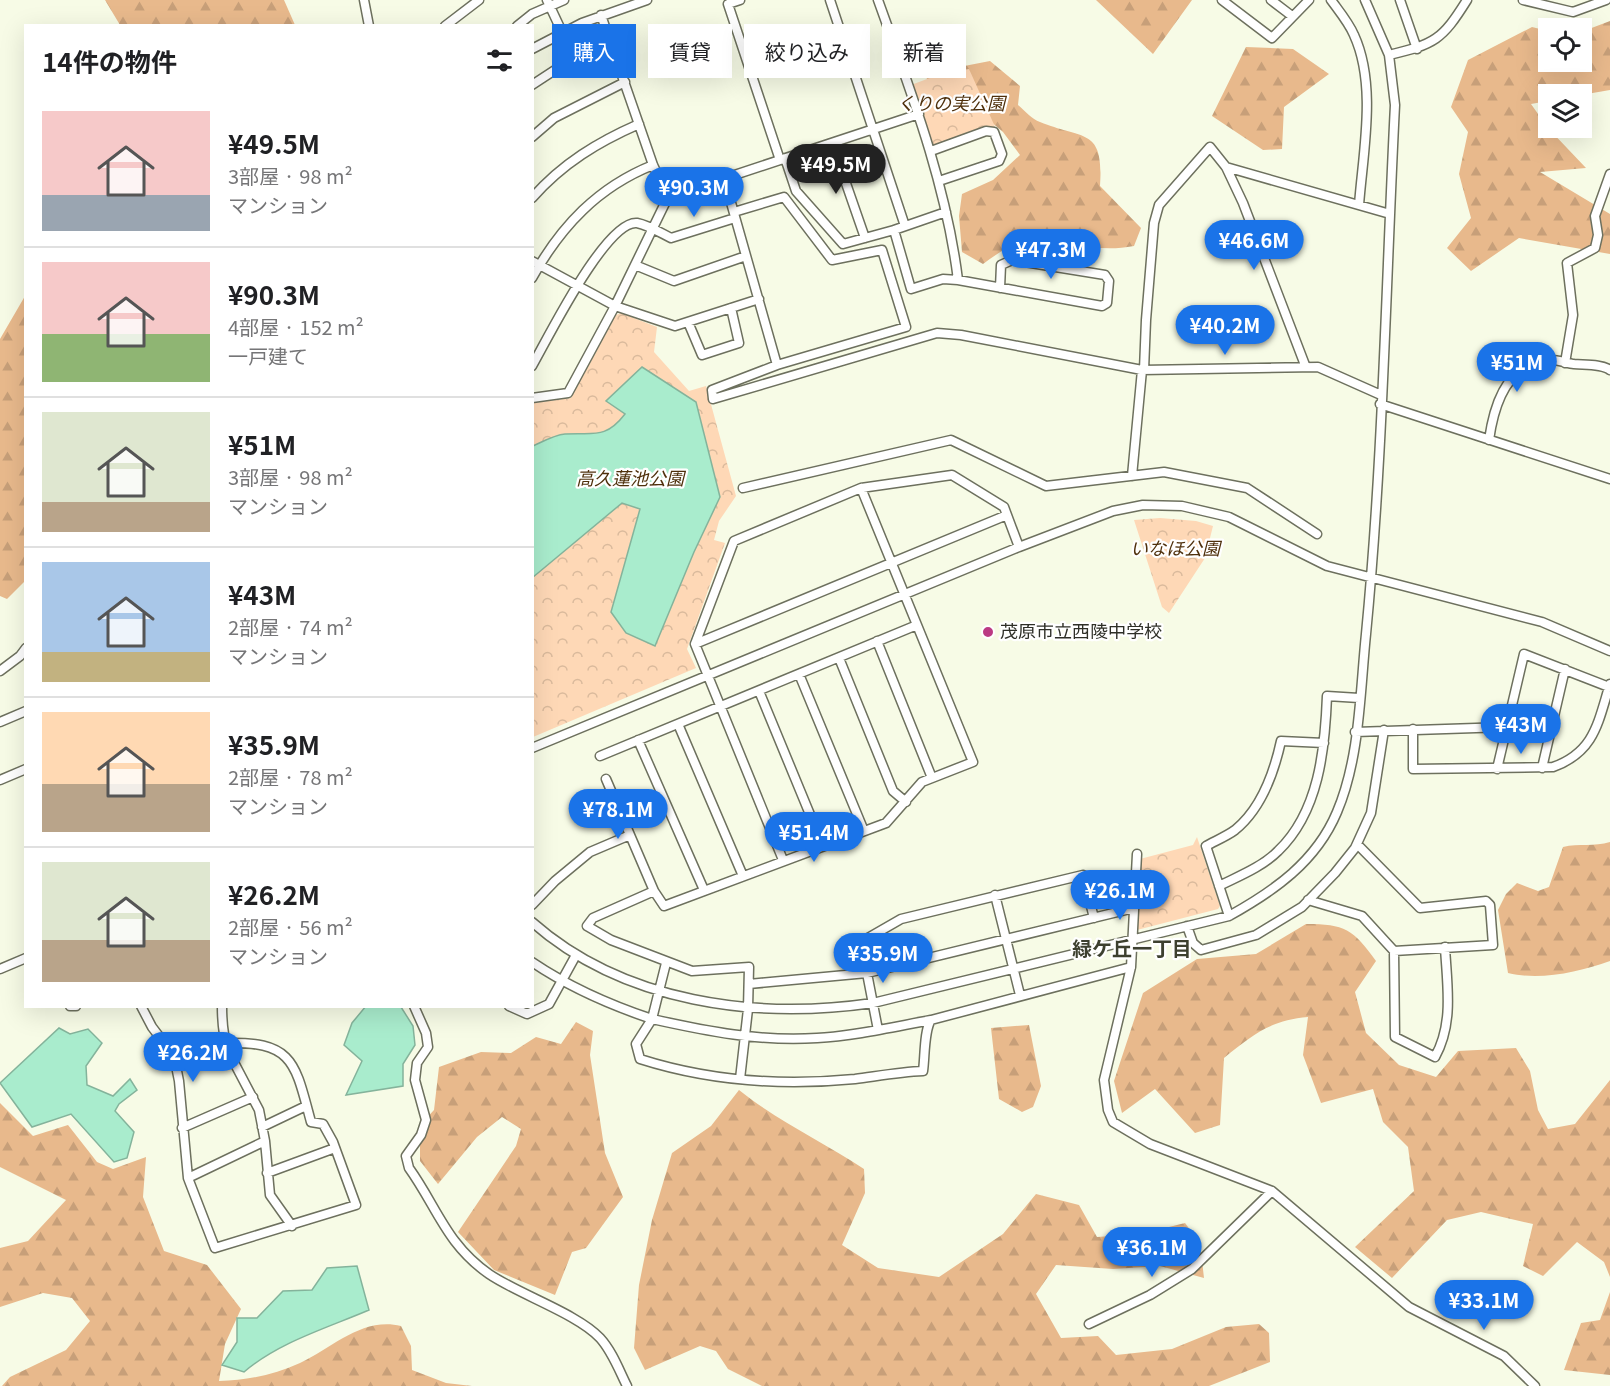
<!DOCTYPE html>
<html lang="ja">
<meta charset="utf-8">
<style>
:root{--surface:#fff;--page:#f2f2f2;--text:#202124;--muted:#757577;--line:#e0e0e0;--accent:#1a73e8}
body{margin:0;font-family:Georgia,"Noto Sans JP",serif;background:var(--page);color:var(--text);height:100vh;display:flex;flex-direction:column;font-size:22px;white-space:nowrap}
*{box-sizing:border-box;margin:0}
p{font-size:20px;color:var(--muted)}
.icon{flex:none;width:33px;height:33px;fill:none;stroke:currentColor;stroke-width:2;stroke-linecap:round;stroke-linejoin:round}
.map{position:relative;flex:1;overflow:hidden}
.drawer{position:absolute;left:24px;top:24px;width:510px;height:984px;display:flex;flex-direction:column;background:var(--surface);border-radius:0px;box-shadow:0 6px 24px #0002}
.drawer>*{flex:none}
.hud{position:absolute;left:552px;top:24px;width:570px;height:54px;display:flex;gap:12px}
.buttons{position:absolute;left:1538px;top:18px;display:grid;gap:12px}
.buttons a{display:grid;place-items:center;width:54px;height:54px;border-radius:0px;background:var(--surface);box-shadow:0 6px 24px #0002;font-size:30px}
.price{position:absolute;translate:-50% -51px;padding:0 14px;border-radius:21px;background:var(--accent);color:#fff;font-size:20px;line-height:39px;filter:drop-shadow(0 2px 3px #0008)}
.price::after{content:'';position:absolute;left:50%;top:36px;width:18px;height:14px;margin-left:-9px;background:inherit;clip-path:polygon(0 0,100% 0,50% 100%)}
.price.current{background:#222;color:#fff}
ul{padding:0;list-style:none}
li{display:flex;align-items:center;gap:18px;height:150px;padding:0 18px}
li+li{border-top:2px solid var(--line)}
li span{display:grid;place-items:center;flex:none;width:168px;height:120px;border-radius:0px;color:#555}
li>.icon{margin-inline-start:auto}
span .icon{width:72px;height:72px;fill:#fffc;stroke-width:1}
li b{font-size:26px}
h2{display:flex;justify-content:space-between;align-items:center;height:72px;padding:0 18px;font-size:26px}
.pill{padding:0 21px;border-radius:0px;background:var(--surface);box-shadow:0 6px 24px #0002;font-size:21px;line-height:54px}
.pill.current{background:var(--accent);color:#fff}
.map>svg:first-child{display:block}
.forest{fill:url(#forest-firs)}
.park{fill:url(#park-crowns)}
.water{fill:#a9eccd;stroke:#84b39b;stroke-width:1.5}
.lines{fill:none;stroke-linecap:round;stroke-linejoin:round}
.minor-casing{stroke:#6d705e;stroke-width:11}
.minor{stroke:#fff;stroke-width:8}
.poi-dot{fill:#bb3a83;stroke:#fff;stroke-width:2}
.labels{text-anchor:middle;stroke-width:4.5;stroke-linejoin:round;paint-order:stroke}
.park-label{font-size:18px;font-style:italic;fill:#4f300c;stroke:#fff}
.poi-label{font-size:18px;fill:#2e2f27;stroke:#fff;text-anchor:start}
.neighbourhood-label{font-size:20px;font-weight:bold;fill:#3d402f;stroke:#fff}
</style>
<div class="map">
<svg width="1610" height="1386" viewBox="0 0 1610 1386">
<defs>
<pattern id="forest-firs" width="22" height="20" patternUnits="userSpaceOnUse" patternTransform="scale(1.5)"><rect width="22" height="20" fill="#e8b98c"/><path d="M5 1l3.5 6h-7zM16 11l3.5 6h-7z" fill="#c79f79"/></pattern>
<pattern id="park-crowns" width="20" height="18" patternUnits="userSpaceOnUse" patternTransform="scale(1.5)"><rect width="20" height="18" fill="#fed8b6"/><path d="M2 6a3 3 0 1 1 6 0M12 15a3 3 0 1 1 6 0" fill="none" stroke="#daba9c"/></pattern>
</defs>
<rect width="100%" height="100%" fill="#f7fbe6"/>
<path class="forest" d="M 105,0 L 284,0 L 295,25 L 120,25 Z
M 1096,0 L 1192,0 L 1153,54 Z
M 1610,21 L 1610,90 L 1581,95 L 1548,94 L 1548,101 L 1531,104 L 1548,128 L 1586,168 L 1540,172 L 1610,214 L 1610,254 L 1519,238 L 1471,271 L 1447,248 L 1471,218 L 1459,174 L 1468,132 L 1451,107 L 1468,60 L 1532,27 L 1548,31 L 1548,62 L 1581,62 L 1581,32 Z
M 1246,47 L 1293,49 L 1329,74 L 1284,107 L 1282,149 L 1263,150 L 1212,116 Z
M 990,61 L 1020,86 L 1018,105 C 1025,111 1032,119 1040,122 C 1084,140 1104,127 1100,186 L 1141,228 L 1134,246 C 1093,254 1070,239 1033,240 C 1015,240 997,254 983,264 L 962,252 L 959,216 L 962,194 L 993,180 L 1020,155 L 1003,132 L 977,110 L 946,101 L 923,74 Z
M 25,296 L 25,581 L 7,599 L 0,596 L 0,339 Z
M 1610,842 L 1610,961 C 1579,972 1540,981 1508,973 L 1498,910 L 1506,894 L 1517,883 L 1538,891 L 1549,887 L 1563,847 C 1579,843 1594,847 1610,842 Z
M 1306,924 C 1345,924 1353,929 1376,961 L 1355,992 L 1366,1033 L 1399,1065 L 1436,1077 L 1458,1051 L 1516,1048 L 1530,1071 L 1538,1110 L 1548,1129 L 1575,1124 L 1610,1080 L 1610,1277 L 1604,1262 L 1577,1242 L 1543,1276 L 1523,1266 L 1533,1224 L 1481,1212 L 1447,1220 L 1392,1278 L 1355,1247 L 1414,1191 L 1408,1147 L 1383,1122 L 1373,1089 L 1321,1103 L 1303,1055 L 1308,1017 C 1271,1020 1252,1035 1224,1058 L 1220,1125 L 1195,1133 L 1155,1089 L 1122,1113 L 1114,1081 L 1143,993 L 1197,959 L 1256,954 Z
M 576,1022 L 593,1031 L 590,1055 L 605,1153 L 623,1197 L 586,1248 L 572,1252 L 555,1295 L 494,1270 L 458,1232 L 516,1146 L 521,1129 L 502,1117 L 477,1137 L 438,1184 L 420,1161 L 420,1125 L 434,1110 L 439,1067 L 481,1052 L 511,1053 L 536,1037 L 561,1044 Z
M 1029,1025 L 1041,1086 L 1033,1107 L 1022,1112 L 999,1099 L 991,1028 Z
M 739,1090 C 779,1122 822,1141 864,1169 L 865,1193 L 842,1245 L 878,1268 L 939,1277 L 1003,1234 L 1036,1194 L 1079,1205 L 1097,1237 L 1141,1234 L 1185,1223 L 1200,1243 L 1204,1278 L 1160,1266 L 1113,1269 L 1056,1265 L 1036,1294 L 1061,1338 L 1098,1336 L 1116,1355 L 1172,1349 L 1226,1327 L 1259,1324 L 1269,1333 L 1270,1362 L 1209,1386 L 762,1386 L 728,1369 L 716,1351 L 700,1346 L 645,1370 L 634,1348 L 639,1285 L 652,1220 L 672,1153 L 711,1126 Z
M 0,1103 L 33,1136 L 68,1125 L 97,1162 L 113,1169 L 146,1157 L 143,1197 L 164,1251 L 207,1265 L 241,1309 L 225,1344 L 219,1381 C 248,1380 274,1375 300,1363 C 334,1347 362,1317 401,1326 L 411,1346 L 412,1370 L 446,1383 L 472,1386 L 2,1386 L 10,1377 L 66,1350 L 90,1321 L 72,1298 L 43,1293 L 0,1307 L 0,1248 L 28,1241 L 66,1200 L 0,1167 Z
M 1610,1292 L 1610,1375 L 1564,1370 L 1581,1323 L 1600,1320 Z"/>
<path class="park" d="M 969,69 L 996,129 L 932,145 L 911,85 L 943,73 Z
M 621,313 L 657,327 L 654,352 L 689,391 L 706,386 L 736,496 L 719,521 L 714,540 L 725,543 L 687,649 L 696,668 L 533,737 L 533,403 L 571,398 L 616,315 Z
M 1160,518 L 1196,521 L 1213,526 L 1205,558 L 1169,613 L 1162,607 L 1134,520 Z
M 1197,837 L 1220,906 L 1218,909 L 1137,930 L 1135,927 L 1140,859 L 1193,845 Z"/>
<path class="water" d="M 642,367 L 696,402 L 720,497 L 694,552 L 655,646 L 626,633 L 611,612 L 640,509 L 622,503 L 532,578 L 533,446 C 542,442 554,435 565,434 C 593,432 605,440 625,414 L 606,401 Z
M 366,1006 L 401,1007 L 413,1026 L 415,1045 L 403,1064 L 403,1086 L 346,1095 L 362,1061 L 344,1045 L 352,1023 Z
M 59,1028 L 70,1034 L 88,1029 L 102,1043 L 86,1066 L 87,1085 L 113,1096 L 130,1079 L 137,1090 L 119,1104 L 115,1111 L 134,1132 L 127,1158 L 114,1162 L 71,1114 L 32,1127 L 0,1083 Z
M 357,1266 L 369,1310 C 327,1328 279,1342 244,1372 L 222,1365 L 237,1342 L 237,1318 L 257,1318 L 283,1291 L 312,1290 L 327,1268 Z"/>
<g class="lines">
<defs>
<path id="minor" d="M 364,0 L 369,26
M 547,0 L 562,32
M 740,0 L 728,4 L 780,160
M 830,0 L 905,226
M 878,0 C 911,92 946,183 958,280
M 1222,0 L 1272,38 L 1309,0
M 1271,0 L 1292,16
M 1331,0 C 1339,11 1349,23 1354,35 C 1377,85 1363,152 1359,205
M 1400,0 L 1417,49
M 1523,0 L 1573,12 L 1606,0
M 601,15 L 653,165 L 668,197
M 445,26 L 479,0
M 517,26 L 532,14 L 564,0
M 532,49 L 582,23 L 647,0
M 1389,55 C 1435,44 1442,40 1467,0
M 532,85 L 561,66 L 611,42
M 532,137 L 554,118 L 625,82
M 832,143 L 865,238
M 931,151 L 986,131 L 994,132 L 1002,154 L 999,161 L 939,181
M 785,158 L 796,191 L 843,244 L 894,230 L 911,289 L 943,279 L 958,280 L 1102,306 L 1107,303 L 1109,281 L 1105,275 L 1012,260 L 1001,265 L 1000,288
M 1226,167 L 1390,214
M 724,178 L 777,365 L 712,390 L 713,399 L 937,333 L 961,335 L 1142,370 L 1318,367 L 1381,395
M 532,198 C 563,163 598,142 639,124
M 734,212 L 784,197 L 832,260 L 882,250 L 906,327 L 777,365
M 894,230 L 946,212
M 532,261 L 615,306 L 675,326 L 759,299
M 635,265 L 674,281 L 746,256
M 532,278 C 561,226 598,187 653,165
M 688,322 L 702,355 L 739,343 L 731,308
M 1565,363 L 1573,315 L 1567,263 L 1595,248 L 1598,235 L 1595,216 L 1610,174
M 532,366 C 547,340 606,220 637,223 C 648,225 661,233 671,238 L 735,218
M 1144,370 L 1146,320 L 1154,223 L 1159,205 L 1210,147 L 1226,167 L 1243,203 L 1305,365
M 532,398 L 568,393 L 615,306 L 668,197 L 919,114
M 1380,404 L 1610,479
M 1489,440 C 1494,404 1508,361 1551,360 C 1558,360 1567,363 1574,364 C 1585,365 1602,364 1610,370
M 1132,476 L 1142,370
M 743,488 L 951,440 L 1046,486 L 1164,472 L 1247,488 L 1317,534
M 877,641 L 932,778
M 695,644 L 1007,515
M 839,658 L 893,791 L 906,802
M 0,671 L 20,656 L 26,648
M 799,674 L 864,831
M 759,691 L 823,846
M 0,722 L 26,711
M 678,724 L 743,876
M 1413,729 L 1413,769 L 1553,767 C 1595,752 1598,722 1610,684
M 1355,732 L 1506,727
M 638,740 L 704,890
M 532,748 L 1019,547 L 1113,511 L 1143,505 L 1182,506 L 1229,517 L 1327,566 L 1542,622 L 1610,651
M 600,756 L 917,625
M 1542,768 L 1565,669
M 1497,769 L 1524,654 L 1609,687
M 606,779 L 654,891 L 664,906 L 886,823 L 922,782 L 973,762 L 861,488
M 0,780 L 26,769
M 1137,854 L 1131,967 L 1104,1080 L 1108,1110 L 1113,1122 L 1150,1144 L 1272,1191 L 1409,1307 L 1504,1356 L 1535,1386
M 783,860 L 695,644 L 734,541 L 861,488 L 952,475 L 1004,507 L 1019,547
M 1219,886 C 1239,876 1262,867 1278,851 C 1319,812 1325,749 1327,696 L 1359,698
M 654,891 L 593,918 L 587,926 L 611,940 L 692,971 L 749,967 L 748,1009 L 740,1079
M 995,895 L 1020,995
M 1308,900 L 1362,916 L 1394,951 L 1493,945 L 1490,905 L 1486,901 L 1420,908 L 1357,844
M 532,905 L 555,881 L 590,852 L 630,835
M 1229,916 L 1206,846 C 1215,841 1227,836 1235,830 C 1261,809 1274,773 1281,741 L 1324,743
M 532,922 C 624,1003 756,1020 873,1003 L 1229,916 C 1274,891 1316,862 1337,812 C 1360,758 1360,692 1366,634 C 1383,459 1386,281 1395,105 L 1389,55 L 1365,0
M 1187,926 L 1193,943 L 1201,950 L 1256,935 L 1302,907 L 1335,873 L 1355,848 L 1371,813 L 1384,730
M 1394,951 L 1395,1037 L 1435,1057 C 1454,1023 1447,985 1445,947
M 532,962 C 569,987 610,1005 652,1019 L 636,1044 L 640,1059 C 709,1081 783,1086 855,1079 C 878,1076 900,1072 923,1071 C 925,1057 924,1030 931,1020 L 1131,967
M 666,963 L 652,1019 C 706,1031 761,1042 817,1038 C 855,1036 893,1027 931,1020
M 0,969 L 26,958
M 749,984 L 867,973 L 1134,908
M 70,1006 L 76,1006
M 141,1006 L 152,1027 L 174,1056 L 179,1081 L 188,1178
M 222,1006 C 222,1023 223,1036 228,1051 L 259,1110 L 265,1141 L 188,1178 L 215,1248 L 356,1205 L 333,1142 L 323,1124 L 311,1122 C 295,1063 294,1041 225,1043
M 414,1006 L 426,1033 L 428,1047 L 417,1063 L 415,1080 L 426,1120 L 421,1135 L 406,1156 L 409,1168 C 437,1207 446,1244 489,1274 C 518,1294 578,1314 600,1338 C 612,1351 619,1370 627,1386
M 509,1006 L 527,1014 L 549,1004 L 576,955
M 878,1030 L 861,942 L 901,919 L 1083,875 L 1094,918
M 262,1127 L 306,1106
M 182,1128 L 253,1097
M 265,1141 L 270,1195 L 292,1226
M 267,1173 L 335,1148
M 1089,1324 L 1150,1295 L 1192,1269 L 1272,1191"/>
</defs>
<use href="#minor" class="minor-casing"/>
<use href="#minor" class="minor"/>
</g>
<circle class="poi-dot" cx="988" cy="632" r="6"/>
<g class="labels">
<g class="park-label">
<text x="951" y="110">くりの実公園</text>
<text x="630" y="485">高久蓮池公園</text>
<text x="1175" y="555">いなほ公園</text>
</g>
<g class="poi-label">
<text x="1000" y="638">茂原市立西陵中学校</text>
</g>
<g class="neighbourhood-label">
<text x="1132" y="956">緑ケ丘一丁目</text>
</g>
</g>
</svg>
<div class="buttons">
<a><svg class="icon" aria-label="locate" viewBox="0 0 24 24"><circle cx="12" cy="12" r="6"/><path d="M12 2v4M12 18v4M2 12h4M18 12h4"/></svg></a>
<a><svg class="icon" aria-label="layers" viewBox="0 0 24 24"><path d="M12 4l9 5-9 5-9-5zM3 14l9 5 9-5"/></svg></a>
</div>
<b class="price current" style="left:836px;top:195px">¥49.5M</b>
<b class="price" style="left:694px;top:218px">¥90.3M</b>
<b class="price" style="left:1254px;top:271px">¥46.6M</b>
<b class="price" style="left:1051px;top:280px">¥47.3M</b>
<b class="price" style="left:1225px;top:356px">¥40.2M</b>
<b class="price" style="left:1517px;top:393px">¥51M</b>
<b class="price" style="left:1521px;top:755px">¥43M</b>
<b class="price" style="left:618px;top:840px">¥78.1M</b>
<b class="price" style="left:814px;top:863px">¥51.4M</b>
<b class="price" style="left:1120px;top:921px">¥26.1M</b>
<b class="price" style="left:883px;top:984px">¥35.9M</b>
<b class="price" style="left:193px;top:1083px">¥26.2M</b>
<b class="price" style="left:1152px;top:1278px">¥36.1M</b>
<b class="price" style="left:1484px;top:1331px">¥33.1M</b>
<div class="hud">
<a class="pill current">購入</a>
<a class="pill">賃貸</a>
<a class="pill">絞り込み</a>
<a class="pill">新着</a>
</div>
<section class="drawer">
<h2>14件の物件<svg class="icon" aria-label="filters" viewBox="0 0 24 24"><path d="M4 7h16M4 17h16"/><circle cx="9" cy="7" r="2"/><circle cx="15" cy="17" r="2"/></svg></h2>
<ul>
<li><span style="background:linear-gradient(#f6c9c9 70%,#9aa5b1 0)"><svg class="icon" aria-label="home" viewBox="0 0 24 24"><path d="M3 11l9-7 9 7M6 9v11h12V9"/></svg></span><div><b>¥49.5M</b><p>3部屋 · 98 m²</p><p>マンション</p></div></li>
<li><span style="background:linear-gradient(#f6c9c9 60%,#8fb573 0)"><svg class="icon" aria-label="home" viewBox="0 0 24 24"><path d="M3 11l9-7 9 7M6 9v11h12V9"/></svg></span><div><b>¥90.3M</b><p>4部屋 · 152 m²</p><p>一戸建て</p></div></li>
<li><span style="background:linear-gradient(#dfe7d0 75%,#b9a48a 0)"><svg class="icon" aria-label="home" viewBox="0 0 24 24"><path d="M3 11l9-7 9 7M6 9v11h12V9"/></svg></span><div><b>¥51M</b><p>3部屋 · 98 m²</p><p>マンション</p></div></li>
<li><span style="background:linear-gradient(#a9c7e8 75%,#c2b280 0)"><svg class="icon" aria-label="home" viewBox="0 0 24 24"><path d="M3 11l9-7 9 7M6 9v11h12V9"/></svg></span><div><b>¥43M</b><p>2部屋 · 74 m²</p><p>マンション</p></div></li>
<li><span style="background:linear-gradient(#ffd9b3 60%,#b9a48a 0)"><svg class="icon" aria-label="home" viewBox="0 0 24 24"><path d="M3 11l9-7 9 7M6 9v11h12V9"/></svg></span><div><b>¥35.9M</b><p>2部屋 · 78 m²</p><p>マンション</p></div></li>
<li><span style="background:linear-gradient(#dfe7d0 65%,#b9a48a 0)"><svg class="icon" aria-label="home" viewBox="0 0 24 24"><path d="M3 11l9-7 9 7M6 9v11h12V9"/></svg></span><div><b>¥26.2M</b><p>2部屋 · 56 m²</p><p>マンション</p></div></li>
</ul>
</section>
</div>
